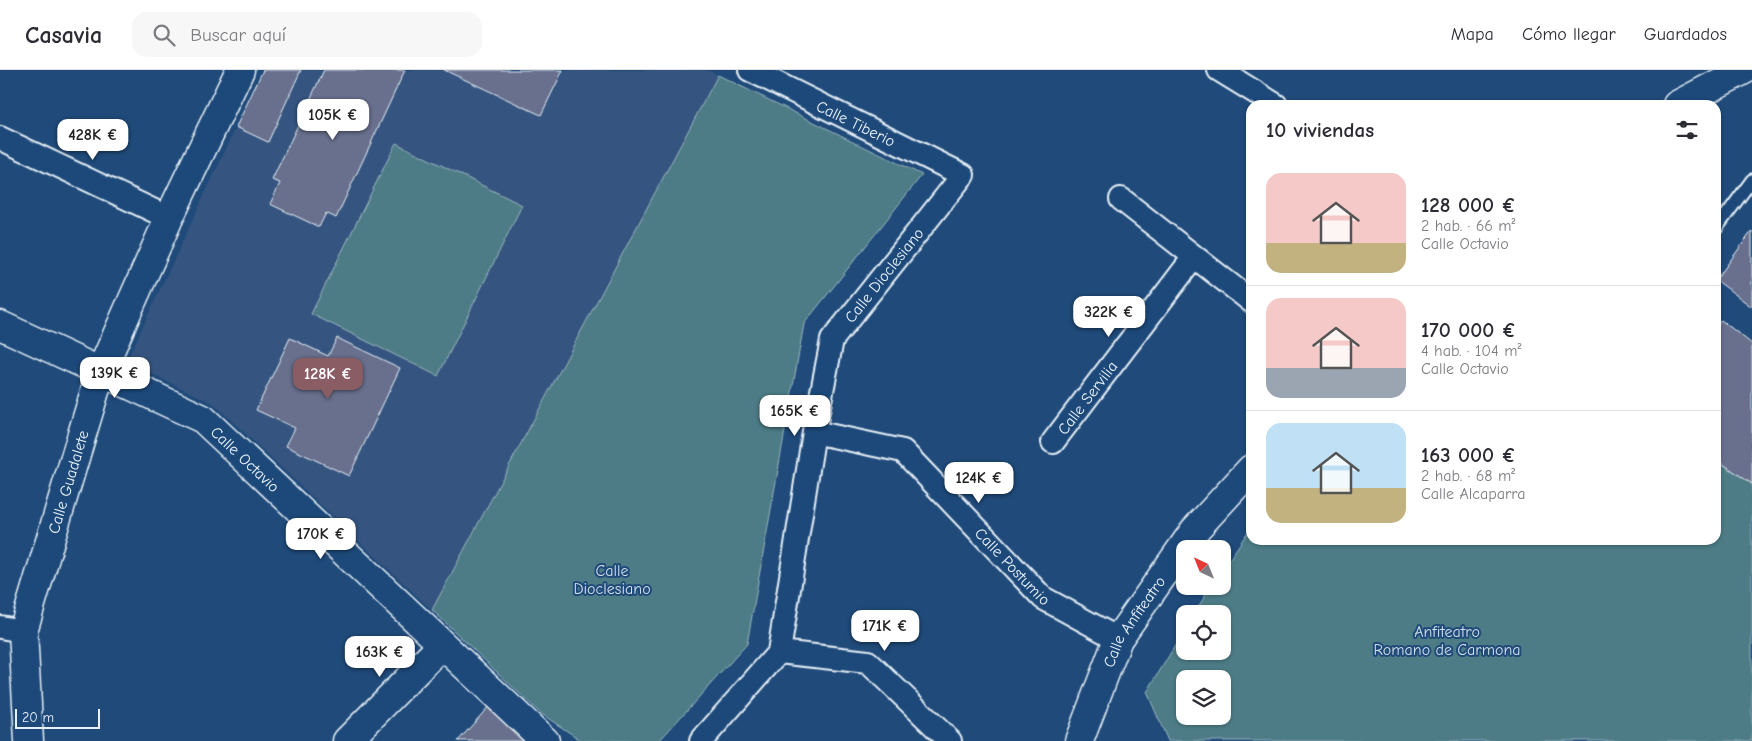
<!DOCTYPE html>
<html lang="es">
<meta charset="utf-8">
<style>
:root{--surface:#fff;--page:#f7f7f7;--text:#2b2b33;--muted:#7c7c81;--line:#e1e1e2;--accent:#8a5d65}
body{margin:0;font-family:"Comic Neue",sans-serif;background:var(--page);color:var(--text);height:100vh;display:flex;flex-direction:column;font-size:19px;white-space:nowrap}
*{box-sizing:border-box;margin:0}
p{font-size:16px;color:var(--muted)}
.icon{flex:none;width:28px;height:28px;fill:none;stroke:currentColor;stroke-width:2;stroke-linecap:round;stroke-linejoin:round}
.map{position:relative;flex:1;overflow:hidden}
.drawer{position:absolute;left:1246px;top:30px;width:475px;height:445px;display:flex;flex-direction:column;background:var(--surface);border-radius:15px;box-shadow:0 1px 4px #0004}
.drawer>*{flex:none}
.needle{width:32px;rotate:317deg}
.buttons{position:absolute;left:1176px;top:470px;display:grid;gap:10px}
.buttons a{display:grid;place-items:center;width:55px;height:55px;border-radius:10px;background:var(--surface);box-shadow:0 1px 4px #0004;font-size:25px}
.scale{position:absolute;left:15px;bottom:12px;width:85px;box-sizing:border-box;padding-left:5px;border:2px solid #e8f1f8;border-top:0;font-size:14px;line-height:18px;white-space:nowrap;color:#e8f1f8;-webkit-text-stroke:4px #1f4a7a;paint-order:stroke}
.price{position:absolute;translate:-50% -42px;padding:0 11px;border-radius:10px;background:#fff;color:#222;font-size:16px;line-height:32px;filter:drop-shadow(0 1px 2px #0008)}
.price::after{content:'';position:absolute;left:50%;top:30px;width:15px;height:11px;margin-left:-8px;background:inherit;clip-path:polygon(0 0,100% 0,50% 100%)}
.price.current{background:var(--accent);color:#fff}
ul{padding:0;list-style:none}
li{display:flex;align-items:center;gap:15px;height:125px;padding:0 20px}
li+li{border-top:1px solid var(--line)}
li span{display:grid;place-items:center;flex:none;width:140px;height:100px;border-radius:15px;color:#555}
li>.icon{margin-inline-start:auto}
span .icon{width:60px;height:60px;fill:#fffc;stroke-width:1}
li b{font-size:21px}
h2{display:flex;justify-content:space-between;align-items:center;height:60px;padding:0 20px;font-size:21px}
header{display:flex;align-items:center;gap:30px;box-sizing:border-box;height:70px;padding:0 25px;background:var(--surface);border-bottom:1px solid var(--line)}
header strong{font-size:24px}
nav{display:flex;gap:28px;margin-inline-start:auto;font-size:18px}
.search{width:350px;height:45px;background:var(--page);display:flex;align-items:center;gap:12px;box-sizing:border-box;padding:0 18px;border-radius:15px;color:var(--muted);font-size:19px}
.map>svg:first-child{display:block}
.built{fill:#355580}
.green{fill:#4e7c86;stroke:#9bb6bf;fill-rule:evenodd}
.building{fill:#68708d;stroke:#e8f1f8}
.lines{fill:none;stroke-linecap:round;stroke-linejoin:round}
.service-casing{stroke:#e8f1f8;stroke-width:15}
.minor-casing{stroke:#e8f1f8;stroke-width:26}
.tertiary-casing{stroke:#e8f1f8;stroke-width:31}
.service{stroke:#1f4a7a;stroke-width:11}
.minor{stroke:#1f4a7a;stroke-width:22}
.tertiary{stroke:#1f4a7a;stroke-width:28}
.labels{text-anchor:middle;stroke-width:4;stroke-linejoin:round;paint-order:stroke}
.street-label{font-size:16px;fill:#e8f1f8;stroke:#1f4a7a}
.park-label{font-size:16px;fill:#d1dfe7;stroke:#1f4a7a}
</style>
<header>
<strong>Casavia</strong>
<div class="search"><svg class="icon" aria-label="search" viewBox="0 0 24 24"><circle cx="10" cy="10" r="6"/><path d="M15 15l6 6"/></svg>Buscar aquí</div>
<nav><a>Mapa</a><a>Cómo llegar</a><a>Guardados</a></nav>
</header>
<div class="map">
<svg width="1752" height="671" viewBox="0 0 1752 671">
<rect width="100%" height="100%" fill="#1f4a7a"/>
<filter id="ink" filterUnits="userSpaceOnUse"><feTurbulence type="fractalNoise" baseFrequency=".02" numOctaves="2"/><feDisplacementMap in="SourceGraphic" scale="10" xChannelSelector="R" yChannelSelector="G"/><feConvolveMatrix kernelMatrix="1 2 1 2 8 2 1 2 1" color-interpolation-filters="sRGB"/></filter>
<g filter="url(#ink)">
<path class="built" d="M 263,0 L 707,0 L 718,5 L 432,540 L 213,333 L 126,292 Z"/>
<path class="green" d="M 718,5 L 922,105 L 804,254 L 747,574 L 659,671 L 582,671 L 540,643 L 432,540 Z
M 396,73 L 522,135 L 438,306 L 311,244 Z
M 1716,389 L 1752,414 L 1752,671 L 1168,671 L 1147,622 L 1185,559 L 1185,581 L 1222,581 L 1222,544 L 1194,544 L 1211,516 L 1222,516 L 1223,499 L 1251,457 L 1251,470 L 1716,470 ZM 1185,609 L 1222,609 L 1222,646 L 1185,646 Z"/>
<path class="building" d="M 263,0 L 301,0 L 268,72 L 236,57 Z
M 324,0 L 405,0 L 336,148 L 326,143 L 319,157 L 270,134 L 280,113 L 272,110 Z
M 444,0 L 563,0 L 541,45 Z
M 1752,161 L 1752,237 L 1716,210 Z
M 1721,250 L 1752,274 L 1752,414 L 1716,389 L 1716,257 Z
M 290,268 L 328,286 L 337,268 L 400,298 L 349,406 L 286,376 L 295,358 L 256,340 Z
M 490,635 L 525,671 L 458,671 Z"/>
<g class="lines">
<defs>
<path id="service" d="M 1716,159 L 1752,110"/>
<g id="minor">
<path d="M 1219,0 L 1276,35"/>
<path d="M 0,68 L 169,148"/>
<path d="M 1121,129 L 1251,231"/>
<path id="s1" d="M 814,362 L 903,381 L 1043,528 L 1118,569"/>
<path id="s2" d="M 1053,372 L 1194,187"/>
<path d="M 0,557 L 23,561"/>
<path d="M 779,582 L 868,592 L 950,671"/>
<path id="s3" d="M 701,671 L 779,582 L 814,362 L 832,270 L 963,105 L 750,0"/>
</g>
<g id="tertiary">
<path d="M 1677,35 L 1744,0"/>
<path id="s4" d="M 0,255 L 203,349 L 545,671"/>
<path id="s5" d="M 29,671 L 23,561 L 101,301 L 169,148 L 240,0"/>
<path d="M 347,671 L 442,575"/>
<path id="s6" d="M 1079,671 L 1118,569 L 1194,461 L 1251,399"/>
</g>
</defs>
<use href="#service" class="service-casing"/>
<use href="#minor" class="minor-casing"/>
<use href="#tertiary" class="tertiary-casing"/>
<use href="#service" class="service"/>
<use href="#minor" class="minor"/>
<use href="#tertiary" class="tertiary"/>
</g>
</g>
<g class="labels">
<g class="street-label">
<text transform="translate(856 53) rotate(26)" y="6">Calle Tiberio</text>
<text dy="6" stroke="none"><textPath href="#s3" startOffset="518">Calle Dioclesiano</textPath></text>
<text dy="6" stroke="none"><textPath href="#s2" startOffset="56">Calle Servilia</textPath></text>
<text dy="6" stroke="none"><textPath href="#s4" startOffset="282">Calle Octavio</textPath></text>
<text dy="6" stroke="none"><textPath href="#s5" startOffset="266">Calle Guadalete</textPath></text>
<text dy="6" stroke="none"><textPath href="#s1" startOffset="250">Calle Postumio</textPath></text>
<text dy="6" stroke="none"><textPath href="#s6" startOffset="132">Calle Anfiteatro</textPath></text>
</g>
<g class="park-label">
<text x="612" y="506">Calle<tspan x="612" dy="18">Dioclesiano</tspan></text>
<text x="1447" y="567">Anfiteatro<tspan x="1447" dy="18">Romano de Carmona</tspan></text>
</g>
</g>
</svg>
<div class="buttons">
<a><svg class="needle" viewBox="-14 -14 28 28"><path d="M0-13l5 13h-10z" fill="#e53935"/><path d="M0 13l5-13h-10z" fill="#7c7c81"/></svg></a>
<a><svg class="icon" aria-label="locate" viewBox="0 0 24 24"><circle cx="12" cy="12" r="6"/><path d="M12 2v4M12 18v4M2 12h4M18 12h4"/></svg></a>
<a><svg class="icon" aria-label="layers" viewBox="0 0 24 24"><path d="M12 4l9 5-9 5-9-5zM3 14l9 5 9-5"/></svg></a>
</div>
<div class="scale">20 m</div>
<b class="price" style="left:333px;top:71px">105K €</b>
<b class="price" style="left:93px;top:91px">428K €</b>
<b class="price" style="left:1109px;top:268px">322K €</b>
<b class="price" style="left:115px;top:329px">139K €</b>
<b class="price current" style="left:328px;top:330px">128K €</b>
<b class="price" style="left:795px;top:367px">165K €</b>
<b class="price" style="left:979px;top:434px">124K €</b>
<b class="price" style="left:321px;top:490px">170K €</b>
<b class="price" style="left:885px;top:582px">171K €</b>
<b class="price" style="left:380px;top:608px">163K €</b>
<section class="drawer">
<h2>10 viviendas<svg class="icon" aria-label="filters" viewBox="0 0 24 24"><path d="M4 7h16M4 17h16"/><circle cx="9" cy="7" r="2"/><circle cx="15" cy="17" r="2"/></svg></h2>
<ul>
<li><span style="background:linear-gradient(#f6c9c9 70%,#c2b280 0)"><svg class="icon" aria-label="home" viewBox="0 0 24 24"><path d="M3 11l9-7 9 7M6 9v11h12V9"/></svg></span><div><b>128 000 €</b><p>2 hab. · 66 m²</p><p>Calle Octavio</p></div></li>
<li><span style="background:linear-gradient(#f6c9c9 70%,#9aa5b1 0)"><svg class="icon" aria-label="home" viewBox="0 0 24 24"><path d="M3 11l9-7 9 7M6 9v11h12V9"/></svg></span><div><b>170 000 €</b><p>4 hab. · 104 m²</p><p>Calle Octavio</p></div></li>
<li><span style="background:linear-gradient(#bfe0f5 65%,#c2b280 0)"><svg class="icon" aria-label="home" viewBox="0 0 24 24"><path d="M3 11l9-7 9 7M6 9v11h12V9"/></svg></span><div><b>163 000 €</b><p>2 hab. · 68 m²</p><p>Calle Alcaparra</p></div></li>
</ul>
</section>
</div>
